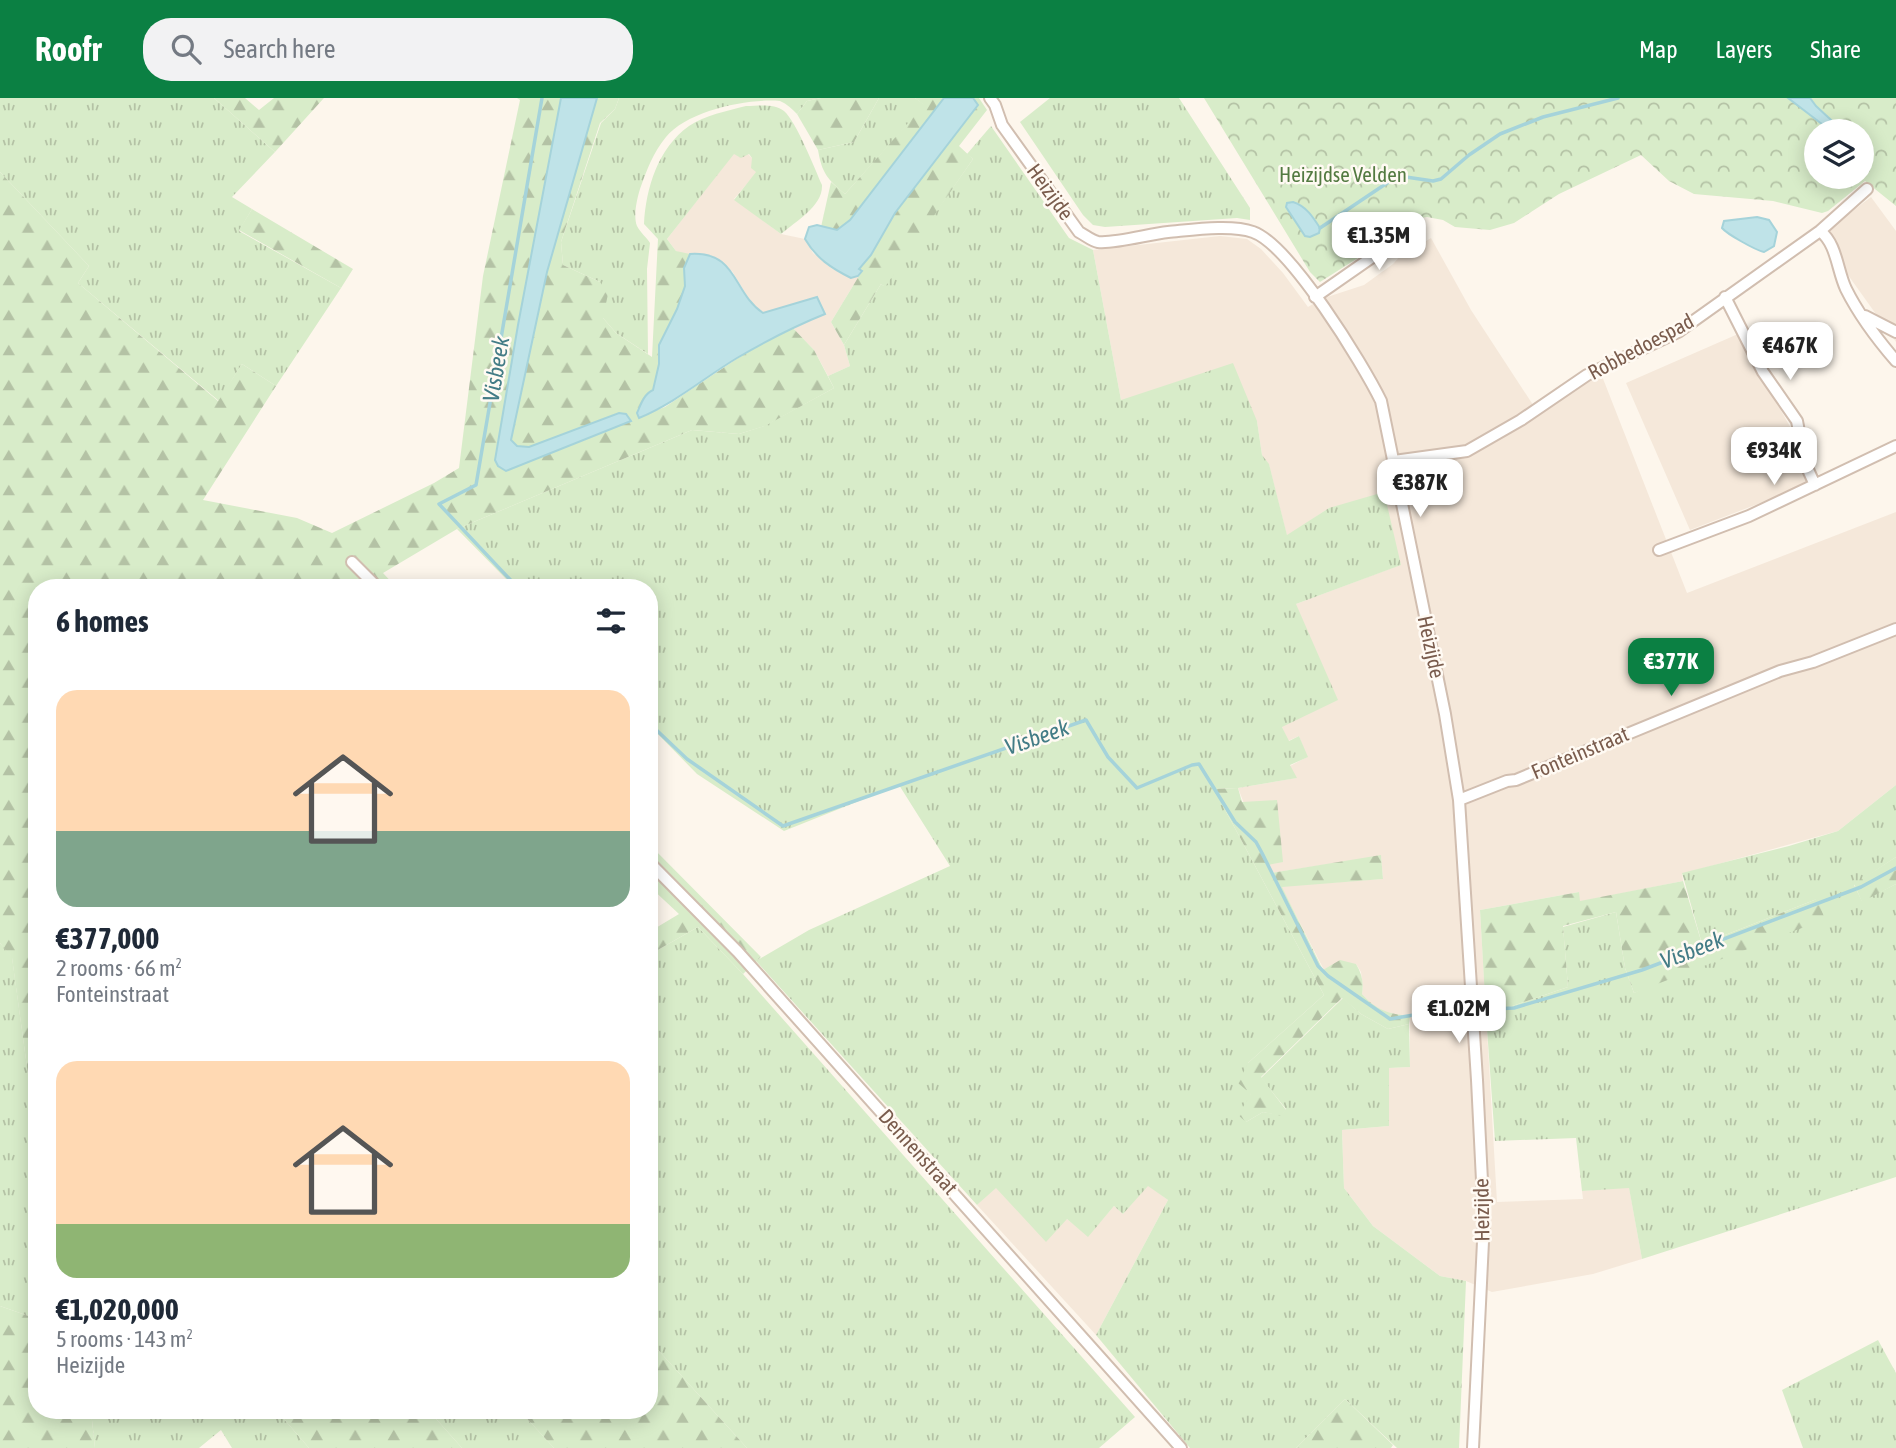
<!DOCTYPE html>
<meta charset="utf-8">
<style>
:root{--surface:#fff;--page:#f2f2f3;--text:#1f2937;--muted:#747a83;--accent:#0b8043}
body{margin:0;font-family:"Asap Condensed",sans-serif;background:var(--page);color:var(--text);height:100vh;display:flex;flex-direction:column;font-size:26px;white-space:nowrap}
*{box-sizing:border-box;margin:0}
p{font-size:23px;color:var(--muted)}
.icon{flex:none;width:38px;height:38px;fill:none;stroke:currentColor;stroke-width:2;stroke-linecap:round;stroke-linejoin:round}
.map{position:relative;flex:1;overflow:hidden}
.drawer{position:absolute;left:28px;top:481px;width:630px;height:840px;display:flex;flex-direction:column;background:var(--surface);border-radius:28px;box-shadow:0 4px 18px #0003}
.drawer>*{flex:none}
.buttons{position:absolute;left:1804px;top:21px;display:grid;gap:14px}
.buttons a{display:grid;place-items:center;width:70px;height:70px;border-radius:50%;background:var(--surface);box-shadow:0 4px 18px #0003;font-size:35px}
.price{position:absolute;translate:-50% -60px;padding:0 16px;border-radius:14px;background:#fff;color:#222;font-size:23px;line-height:46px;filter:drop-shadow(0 2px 4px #0008)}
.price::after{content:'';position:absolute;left:50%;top:42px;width:21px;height:16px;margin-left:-10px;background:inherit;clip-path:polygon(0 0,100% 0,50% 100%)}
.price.current{background:var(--accent);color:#fff}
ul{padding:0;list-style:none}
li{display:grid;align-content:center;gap:14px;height:371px;padding:0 28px}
li span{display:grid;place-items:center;height:217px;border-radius:21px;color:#555}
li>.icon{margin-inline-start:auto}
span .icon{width:126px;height:126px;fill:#fffc;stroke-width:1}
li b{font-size:30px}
h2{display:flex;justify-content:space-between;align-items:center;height:84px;padding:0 28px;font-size:30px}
header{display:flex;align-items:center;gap:42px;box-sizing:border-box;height:98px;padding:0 35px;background:var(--accent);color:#fff}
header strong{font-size:33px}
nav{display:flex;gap:38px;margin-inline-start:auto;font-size:24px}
.search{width:490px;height:63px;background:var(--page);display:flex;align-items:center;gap:18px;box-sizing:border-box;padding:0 24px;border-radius:28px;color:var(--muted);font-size:26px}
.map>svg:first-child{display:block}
.residential{fill:#f5e8da}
.grass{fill:url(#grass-tufts)}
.forest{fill:url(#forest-firs)}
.park{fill:url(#park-crowns);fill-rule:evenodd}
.water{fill:#bfe3e8;stroke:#a5d3da;stroke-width:2}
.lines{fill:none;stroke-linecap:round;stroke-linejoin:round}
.stream{stroke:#a5d3da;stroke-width:3.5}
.street-casing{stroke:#d1beb0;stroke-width:14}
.street{stroke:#fff;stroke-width:10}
.labels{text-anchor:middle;stroke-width:5;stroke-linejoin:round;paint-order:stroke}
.park-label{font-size:21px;fill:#537a41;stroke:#fffaf3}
.street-label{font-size:21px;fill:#7a5c4d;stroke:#fffaf3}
.water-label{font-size:23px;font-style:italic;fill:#437c86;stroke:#fffaf3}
</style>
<header>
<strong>Roofr</strong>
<div class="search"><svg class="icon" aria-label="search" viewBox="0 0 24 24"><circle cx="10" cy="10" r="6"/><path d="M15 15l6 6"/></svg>Search here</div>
<nav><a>Map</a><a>Layers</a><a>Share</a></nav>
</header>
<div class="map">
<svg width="1896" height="1350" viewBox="0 0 1896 1350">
<defs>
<pattern id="grass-tufts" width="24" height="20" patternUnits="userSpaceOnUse" patternTransform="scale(1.75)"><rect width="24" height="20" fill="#d8ecc9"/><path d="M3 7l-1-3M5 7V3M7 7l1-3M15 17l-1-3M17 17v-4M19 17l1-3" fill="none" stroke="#b4c2a5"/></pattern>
<pattern id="forest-firs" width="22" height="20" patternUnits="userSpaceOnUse" patternTransform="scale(1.75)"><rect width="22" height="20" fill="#d8ecc9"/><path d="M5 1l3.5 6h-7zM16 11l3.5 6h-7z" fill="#b4c2a5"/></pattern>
<pattern id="park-crowns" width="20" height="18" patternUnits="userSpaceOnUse" patternTransform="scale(1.75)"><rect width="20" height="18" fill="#d8ecc9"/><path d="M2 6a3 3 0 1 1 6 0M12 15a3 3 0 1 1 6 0" fill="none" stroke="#b4c2a5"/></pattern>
</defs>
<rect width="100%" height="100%" fill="#fdf6ec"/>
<path class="residential" d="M 734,55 L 748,56 L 752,60 L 757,74 L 734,101 L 781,136 L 805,141 L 813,155 L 831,170 L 851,180 L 862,173 L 831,224 L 844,247 L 850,268 L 828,278 L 814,252 L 792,229 L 825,216 L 817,200 L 764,215 L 753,208 L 732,173 L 701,156 L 683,156 L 676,153 L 667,141 Z
M 1871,99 L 1896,133 L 1896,244 L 1820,138 Z
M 1220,138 L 1247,141 L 1261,151 L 1283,175 L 1308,209 L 1321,201 L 1364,187 L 1393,166 L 1408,149 L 1418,148 L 1431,140 L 1471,212 L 1537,313 L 1600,273 L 1687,495 L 1896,414 L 1896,687 L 1838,733 L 1682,776 L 1683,783 L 1579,804 L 1579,794 L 1480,812 L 1497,1104 L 1583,1101 L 1582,1093 L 1629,1089 L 1642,1161 L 1593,1176 L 1492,1194 L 1466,1183 L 1440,1178 L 1373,1128 L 1344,1090 L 1342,1032 L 1389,1028 L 1389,970 L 1410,969 L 1410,918 L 1389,916 L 1372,907 L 1362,896 L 1363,889 L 1361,874 L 1356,866 L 1324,872 L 1281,788 L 1383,781 L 1381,758 L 1271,775 L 1238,690 L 1296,680 L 1290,668 L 1307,659 L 1299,638 L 1288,643 L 1282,629 L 1296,506 L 1400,467 L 1329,410 L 1287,438 L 1269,367 L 1262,357 L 1257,323 L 1121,302 L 1093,152 Z
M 1738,236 L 1820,382 L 1690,432 L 1626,285 Z
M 1148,1087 L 1168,1102 L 1096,1237 L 977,1107 L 996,1089 L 1067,1121 L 1088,1138 L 1114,1108 L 1123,1116 Z"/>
<path class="grass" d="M 0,0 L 214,0 L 275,54 L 232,99 L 252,111 L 239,133 L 341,190 L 276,288 L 242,266 L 219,303 L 78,185 L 89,168 L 0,74 Z
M 619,0 L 821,0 L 807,3 L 797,16 C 792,11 787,6 780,3 C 747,0 687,13 666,39 C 653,55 647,71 640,91 C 637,101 633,118 637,128 C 640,134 647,140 650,145 L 647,171 L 648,256 L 616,235 L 603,220 L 600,184 L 563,167 L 561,144 L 601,25 L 615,11 Z
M 879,0 L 915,0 L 925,7 L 845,96 C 827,81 822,75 818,52 L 854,44 Z
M 1050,0 L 1179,0 L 1250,110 L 1250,122 L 1237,120 L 1105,129 L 1093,127 L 1083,117 L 1020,24 Z
M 746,8 C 758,8 774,5 784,13 C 796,23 815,71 822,87 C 823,108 796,123 781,136 L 734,102 L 756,74 L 751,70 L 752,60 L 749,56 L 741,60 L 734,56 L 667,141 L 658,141 L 644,126 C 646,90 658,50 689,28 C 705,17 727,13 746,8 Z
M 991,28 L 1069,140 L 1093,152 L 1121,302 L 1233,265 L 1257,323 L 1262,357 L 1269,366 L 1287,437 L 1329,410 L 1384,394 L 1401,467 L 1296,506 L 1338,602 L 1282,629 L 1289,643 L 1299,638 L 1308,659 L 1290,667 L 1297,680 L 1238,690 L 1214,691 L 1324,897 L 1248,965 L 1251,996 L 1246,1024 L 1263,1014 L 1281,1017 L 1286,1011 L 1261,980 L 1343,900 L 1361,916 L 1388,931 L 1409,926 L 1410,969 L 1389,970 L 1389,1028 L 1342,1032 L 1344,1090 L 1373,1128 L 1440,1178 L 1466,1183 L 1459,1350 L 1397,1350 L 1345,1301 L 1296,1350 L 1190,1350 L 1096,1237 L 1168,1102 L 1148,1088 L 1123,1116 L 1114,1108 L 1088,1139 L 1067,1121 L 1046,1144 L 996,1090 L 977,1107 L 756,863 L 809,832 L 950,768 L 899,687 L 784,733 L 697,676 L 649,627 L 649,490 L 515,490 L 457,431 L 692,332 L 739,336 L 764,328 L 834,290 L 828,278 L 850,268 L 844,247 L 881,186 L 884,188 L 973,61 L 967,56 Z
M 1896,687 L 1896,759 L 1854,787 L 1862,803 L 1896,786 L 1896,1079 L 1642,1161 L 1629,1090 L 1582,1093 L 1576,1040 L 1495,1043 L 1486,917 L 1568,889 L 1563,829 L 1616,814 L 1625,870 L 1634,895 L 1817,801 L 1702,846 L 1682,775 L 1789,748 L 1838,733 Z
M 698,829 L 743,876 L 1135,1319 L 1099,1350 L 747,1350 L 649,1242 L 649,857 Z
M 0,845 L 12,859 L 37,1042 L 37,1105 L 32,1129 L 37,1134 L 37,1221 L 0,1208 Z
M 1878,1242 L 1896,1275 L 1896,1350 L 1803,1350 L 1782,1292 Z
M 91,1313 L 277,1313 L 309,1350 L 232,1350 L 221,1332 L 199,1350 L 95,1350 Z
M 429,1313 L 520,1313 L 554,1350 L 462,1350 Z"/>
<path class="forest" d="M 214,0 L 245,0 L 259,12 L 274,0 L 324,0 L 275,54 Z
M 517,0 L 561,0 L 518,227 L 495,362 L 498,368 L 618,315 L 529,349 L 517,348 L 511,342 L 547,174 L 597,0 L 619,0 L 615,11 L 600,25 L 561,144 L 563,167 L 600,184 L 608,196 L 603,220 L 616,235 L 652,259 L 658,141 L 667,141 L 676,153 L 690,156 L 684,170 L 685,188 L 677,211 L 659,247 L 659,266 L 653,292 C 644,296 641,306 637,315 L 639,319 L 665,309 L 738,260 L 792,229 L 814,252 L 834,290 L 765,328 L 739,336 L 692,332 L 457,431 L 383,475 L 397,490 L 37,490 L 37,1042 L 12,860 L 0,845 L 0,74 L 89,168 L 78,185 L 218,303 L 242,266 L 276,288 L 203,402 L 297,420 L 332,435 L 434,385 L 459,370 L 483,178 L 520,2 Z
M 821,0 L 879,0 L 854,44 L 818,52 L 797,16 L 807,3 Z
M 915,0 L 944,0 L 850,122 L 837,132 L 821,129 L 831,84 L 845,96 L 924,7 Z
M 973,0 L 979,0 L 987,12 L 959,48 L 973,61 L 885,189 L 881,186 L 844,247 L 831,224 L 862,173 L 859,171 L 871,157 L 895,115 L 978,7 Z
M 252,111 L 353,171 L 341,190 L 239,132 Z
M 1238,690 L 1242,704 L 1277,702 L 1283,764 L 1268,767 L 1271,775 L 1381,757 L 1383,781 L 1282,789 L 1323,872 L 1340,862 L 1356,866 C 1362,876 1364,885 1362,896 C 1376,912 1389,916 1410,918 L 1409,926 L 1388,931 L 1361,916 L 1342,900 L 1261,979 L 1286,1012 L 1281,1018 L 1263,1014 L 1246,1024 L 1238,1017 L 1251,996 L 1238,985 L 1248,965 L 1324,897 L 1214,691 Z
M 649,746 L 761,859 L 743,876 L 698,829 L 649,857 L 649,834 L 679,816 L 649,788 Z
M 1896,759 L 1896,786 L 1862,804 L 1854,786 Z
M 1683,783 L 1702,846 L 1817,801 L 1825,821 L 1634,895 L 1625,870 L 1616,814 L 1563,828 L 1568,889 L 1486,917 L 1480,812 L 1579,794 L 1580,803 Z
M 0,1208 L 37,1221 L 37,1312 L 91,1313 L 95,1350 L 0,1350 Z
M 649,1242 L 747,1350 L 554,1350 L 520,1313 L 649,1312 Z
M 1345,1301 L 1393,1347 L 1391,1350 L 1296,1350 Z
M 277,1313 L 429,1313 L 462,1350 L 309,1350 Z"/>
<path class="park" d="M 1204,0 L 1896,0 L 1896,108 L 1865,83 L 1828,113 L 1822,115 L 1773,103 L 1694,96 L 1669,83 L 1641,57 L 1559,96 L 1514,125 L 1490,132 L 1455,129 L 1443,122 L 1427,119 L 1421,120 L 1320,184 L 1310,174 ZM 1816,33 L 1862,33 L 1862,79 L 1816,79 Z"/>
<path class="water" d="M 561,0 L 597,0 L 547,174 L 511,342 L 517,348 L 529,349 L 619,315 L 626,316 L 631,323 L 506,373 L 498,368 L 495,362 L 518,227 Z
M 944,0 L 973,0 L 978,7 L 895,115 L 871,157 L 859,171 L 862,173 L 858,178 L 851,180 C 831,170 816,160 805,141 L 809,129 L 817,127 L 837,132 L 850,122 Z
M 1788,0 L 1810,0 L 1816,8 L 1843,33 L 1831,33 Z
M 1293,104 C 1306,108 1313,119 1320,130 L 1319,135 L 1310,139 L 1305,138 L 1286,109 L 1287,105 Z
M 1757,119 L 1769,122 L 1777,134 L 1774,148 L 1764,154 C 1755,152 1727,136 1722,130 L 1724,123 Z
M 690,156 C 738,153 732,194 763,215 L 817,199 L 825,216 C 795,228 766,243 737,260 C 704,280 675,305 639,320 L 637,315 C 641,306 644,296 653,292 L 659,266 L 659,247 L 677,211 L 685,188 L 684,170 Z"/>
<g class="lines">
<path class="stream" d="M 1320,130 L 1393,81 L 1399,78 L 1433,83 L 1441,81 L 1469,57 L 1500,36 L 1543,19 L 1618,0
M 518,490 L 439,406 L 476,387 L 542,0
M 649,625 L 687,661 L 783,728 L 1086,622 L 1108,659 L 1137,690 L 1192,667 L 1199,666 L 1235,724 L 1256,744 L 1262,755 L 1318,868 L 1328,878 L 1390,921 L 1467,908
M 1482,908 L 1492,911 L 1514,910 L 1642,872 L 1861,789 L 1896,770"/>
<defs>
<path id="street" d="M 990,0 L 995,7 L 1002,27 L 1079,134 C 1085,137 1092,143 1098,144 C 1115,146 1149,136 1168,134 C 1191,132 1231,126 1253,134 C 1290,147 1363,266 1381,303 L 1445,616 L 1459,702 L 1477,982 L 1484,1123 L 1473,1350
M 1820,133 C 1837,146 1837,172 1846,191 C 1859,217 1877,241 1896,263
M 1315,199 L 1417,128
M 1725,199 L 1763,274 L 1797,323 L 1805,365 L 1815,387
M 1865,218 L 1896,234
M 1394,363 L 1467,353 L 1521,322 L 1587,277 L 1678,234 L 1820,133 L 1867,91
M 1659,452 L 1749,418 L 1896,348
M 352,464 L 378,490
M 1459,702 L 1507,683 L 1516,682 L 1780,573 L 1813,564 L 1896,531
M 649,764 L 738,854 L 1181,1350"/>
</defs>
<use href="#street" class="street-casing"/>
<use href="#street" class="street"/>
</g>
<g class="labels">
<g class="park-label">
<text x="1343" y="84">Heizijdse Velden</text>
</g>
<g class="street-label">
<text transform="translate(1050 94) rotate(54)" y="7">Heizijde</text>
<text transform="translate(1641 249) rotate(-28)" y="7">Robbedoespad</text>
<text transform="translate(1431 549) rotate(78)" y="7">Heizijde</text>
<text transform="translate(1580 655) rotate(-23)" y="7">Fonteinstraat</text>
<text transform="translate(918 1054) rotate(48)" y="7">Dennenstraat</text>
<text transform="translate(1482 1112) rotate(-91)" y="7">Heizijde</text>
</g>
<g class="water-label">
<text transform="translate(496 271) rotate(-80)" y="8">Visbeek</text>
<text transform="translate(1037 639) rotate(-19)" y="8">Visbeek</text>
<text transform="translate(1692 852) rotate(-21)" y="8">Visbeek</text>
</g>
</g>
</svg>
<div class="buttons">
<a><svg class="icon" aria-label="layers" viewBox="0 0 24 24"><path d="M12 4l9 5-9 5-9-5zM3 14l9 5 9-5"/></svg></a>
</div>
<b class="price" style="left:1379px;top:174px">€1.35M</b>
<b class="price" style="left:1790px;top:284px">€467K</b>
<b class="price" style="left:1774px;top:389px">€934K</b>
<b class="price" style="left:1420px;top:421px">€387K</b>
<b class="price current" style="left:1671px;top:600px">€377K</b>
<b class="price" style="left:1459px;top:947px">€1.02M</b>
<section class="drawer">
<h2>6 homes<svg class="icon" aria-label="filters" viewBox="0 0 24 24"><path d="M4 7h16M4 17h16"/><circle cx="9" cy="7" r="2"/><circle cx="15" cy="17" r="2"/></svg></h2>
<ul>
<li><span style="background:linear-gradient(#ffd9b3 65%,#7fa58c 0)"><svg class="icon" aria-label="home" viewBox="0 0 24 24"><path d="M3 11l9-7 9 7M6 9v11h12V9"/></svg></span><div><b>€377,000</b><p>2 rooms · 66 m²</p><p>Fonteinstraat</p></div></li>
<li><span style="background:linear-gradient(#ffd9b3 75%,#8fb573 0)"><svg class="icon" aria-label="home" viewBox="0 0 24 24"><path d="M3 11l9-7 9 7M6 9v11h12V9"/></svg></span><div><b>€1,020,000</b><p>5 rooms · 143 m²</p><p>Heizijde</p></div></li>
</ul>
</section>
</div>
